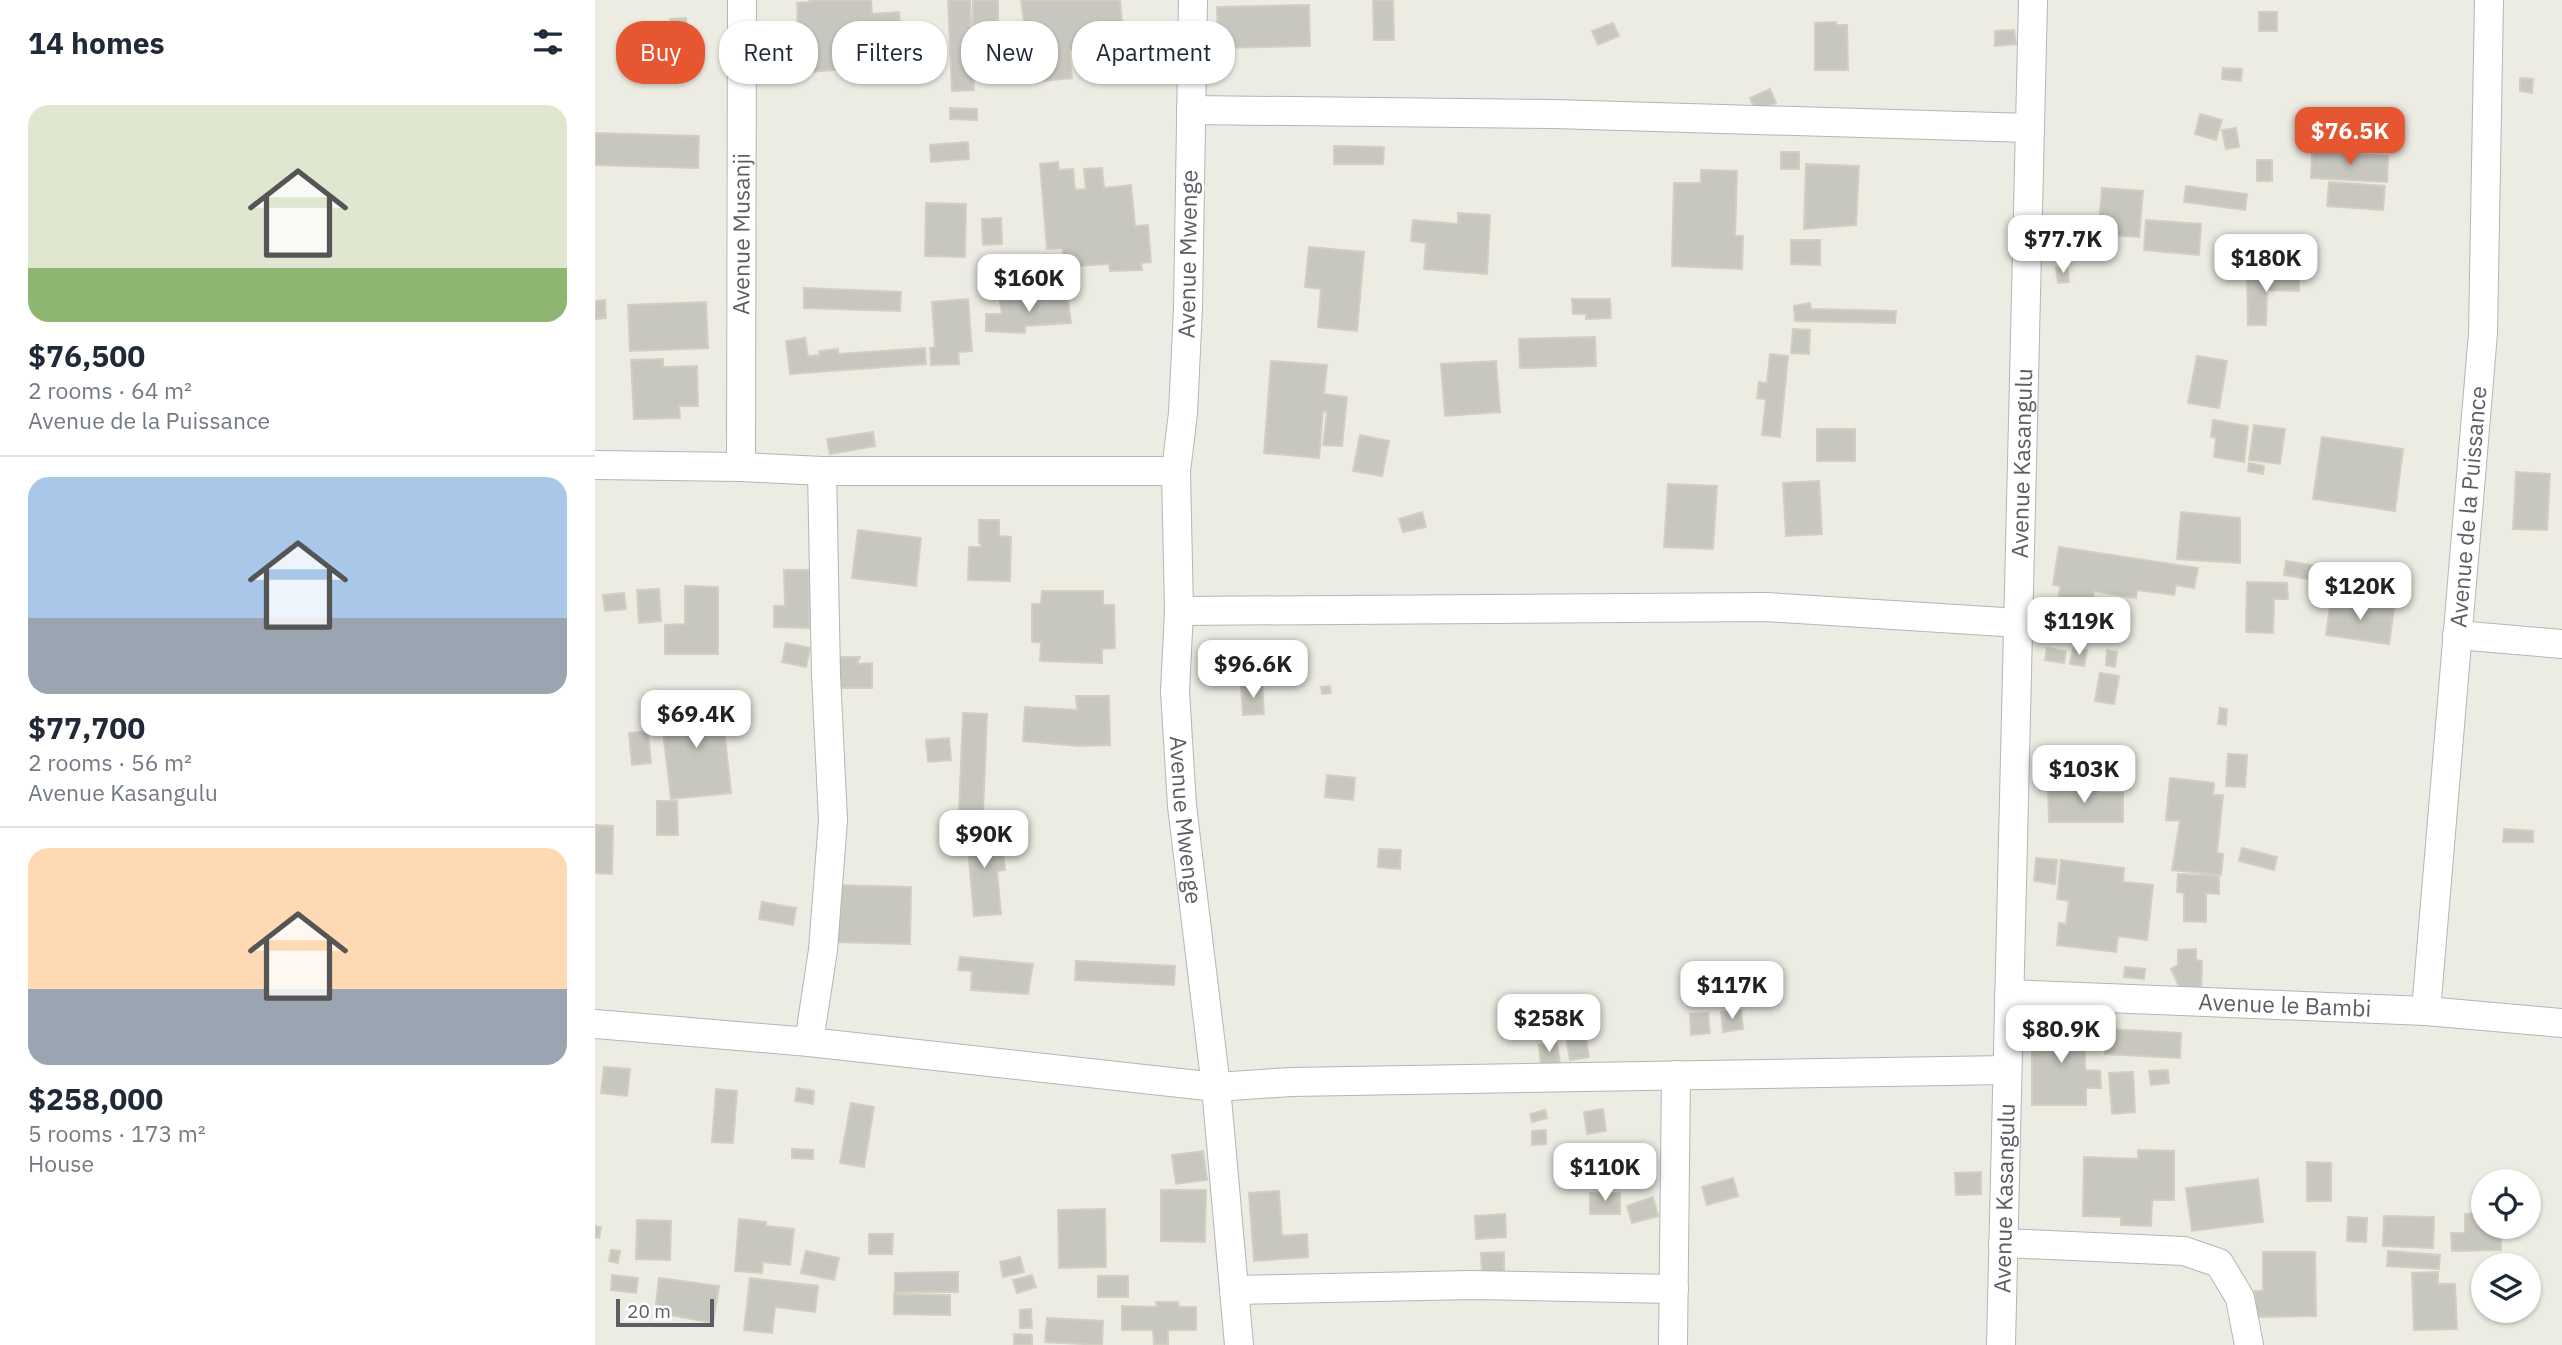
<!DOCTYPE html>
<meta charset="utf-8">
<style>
:root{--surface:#fff;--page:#f2f2f3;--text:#1f2937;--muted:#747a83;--line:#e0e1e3;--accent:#e65631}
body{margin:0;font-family:"IBM Plex Sans",sans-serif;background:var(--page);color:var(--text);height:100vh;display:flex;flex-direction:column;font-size:26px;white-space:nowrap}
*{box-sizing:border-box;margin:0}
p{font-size:23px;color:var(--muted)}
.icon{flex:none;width:38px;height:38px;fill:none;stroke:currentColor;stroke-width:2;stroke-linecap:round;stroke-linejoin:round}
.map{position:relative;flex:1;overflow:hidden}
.panel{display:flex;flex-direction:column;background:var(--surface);width:595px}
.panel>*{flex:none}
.top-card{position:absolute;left:21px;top:21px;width:665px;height:63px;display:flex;gap:14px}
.fabs{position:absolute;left:1876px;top:1169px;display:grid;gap:14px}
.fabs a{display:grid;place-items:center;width:70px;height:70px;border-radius:50%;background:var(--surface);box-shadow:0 2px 5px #0004;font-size:35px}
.scale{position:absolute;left:21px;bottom:18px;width:98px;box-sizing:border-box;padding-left:7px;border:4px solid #5b5e63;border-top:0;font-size:19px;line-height:24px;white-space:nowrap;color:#5b5e63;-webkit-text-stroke:5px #fff;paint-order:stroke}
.price{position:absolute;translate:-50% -60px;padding:0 16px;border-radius:14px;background:#fff;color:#222;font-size:23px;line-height:46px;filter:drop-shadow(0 2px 4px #0008)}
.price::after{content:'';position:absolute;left:50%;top:42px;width:21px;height:16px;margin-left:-10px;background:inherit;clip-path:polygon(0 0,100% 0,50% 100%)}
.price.active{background:var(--accent);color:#fff}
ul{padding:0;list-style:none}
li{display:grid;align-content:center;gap:14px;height:371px;padding:0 28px}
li+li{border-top:2px solid var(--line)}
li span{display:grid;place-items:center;height:217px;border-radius:21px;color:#555}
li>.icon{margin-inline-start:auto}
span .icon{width:126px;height:126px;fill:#fffc;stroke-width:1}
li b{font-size:30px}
h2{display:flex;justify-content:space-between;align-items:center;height:84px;padding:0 28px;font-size:30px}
.tag{padding:0 24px;border-radius:28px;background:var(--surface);box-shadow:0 2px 5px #0004;font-size:24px;line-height:63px}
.tag.active{background:var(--accent);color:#fff}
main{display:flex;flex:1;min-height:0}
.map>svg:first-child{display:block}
.building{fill:#c8c7bf;stroke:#d2cfc1;stroke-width:2}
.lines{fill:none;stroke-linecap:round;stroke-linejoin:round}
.minor-casing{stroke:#b3b5ba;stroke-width:30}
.minor{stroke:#fff;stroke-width:28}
.labels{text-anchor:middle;stroke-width:5;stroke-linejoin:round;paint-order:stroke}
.street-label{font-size:23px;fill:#5b5e63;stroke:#fff}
</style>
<main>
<section class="panel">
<h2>14 homes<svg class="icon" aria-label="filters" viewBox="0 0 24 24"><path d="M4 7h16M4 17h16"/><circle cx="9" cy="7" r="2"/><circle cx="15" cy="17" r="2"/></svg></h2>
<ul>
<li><span style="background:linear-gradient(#dfe7d0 75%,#8fb573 0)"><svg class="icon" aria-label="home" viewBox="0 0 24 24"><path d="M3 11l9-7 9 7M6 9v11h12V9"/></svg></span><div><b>$76,500</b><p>2 rooms · 64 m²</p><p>Avenue de la Puissance</p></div></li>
<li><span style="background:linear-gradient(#a9c7e8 65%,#9aa5b1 0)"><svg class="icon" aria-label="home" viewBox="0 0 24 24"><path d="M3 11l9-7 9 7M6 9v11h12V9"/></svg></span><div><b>$77,700</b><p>2 rooms · 56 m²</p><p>Avenue Kasangulu</p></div></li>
<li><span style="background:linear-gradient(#ffd9b3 65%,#9aa5b1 0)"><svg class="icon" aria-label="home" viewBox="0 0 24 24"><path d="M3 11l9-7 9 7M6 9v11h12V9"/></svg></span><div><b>$258,000</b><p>5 rooms · 173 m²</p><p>House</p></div></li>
</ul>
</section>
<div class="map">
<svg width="1967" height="1345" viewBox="0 0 1967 1345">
<rect width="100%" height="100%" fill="#edece3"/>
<path class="building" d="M 214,0 L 276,0 L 277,14 L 304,12 L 309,64 L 216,72 L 212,31 L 203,32 L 202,3 L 215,2 Z
M 353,0 L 375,0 L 379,90 L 357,91 Z
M 378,0 L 403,0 L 403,28 L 378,27 Z
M 426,0 L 525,0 L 528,31 L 507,33 L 508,48 L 474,50 L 477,78 L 429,83 L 426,60 L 434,59 Z
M 778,0 L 798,0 L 799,40 L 779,40 Z
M 714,5 L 715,46 L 623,48 L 622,7 Z
M 1664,12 L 1682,12 L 1682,31 L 1664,31 Z
M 91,18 L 92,34 L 76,35 L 75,19 Z
M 1241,22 L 1241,25 L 1252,25 L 1253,70 L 1220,70 L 1220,23 Z
M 1018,23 L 1024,36 L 1003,45 L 997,31 Z
M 1419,30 L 1421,44 L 1400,46 L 1400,31 Z
M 1628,68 L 1647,69 L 1646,81 L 1627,79 Z
M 1925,78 L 1938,79 L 1937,93 L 1925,91 Z
M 1175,89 L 1181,103 L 1161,111 L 1155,98 Z
M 355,108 L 382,109 L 382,120 L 355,119 Z
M 1605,114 L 1627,120 L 1621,140 L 1600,134 Z
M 1641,128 L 1644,147 L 1631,149 L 1627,130 Z
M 0,133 L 104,136 L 103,168 L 0,165 Z
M 373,142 L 374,159 L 336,162 L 335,145 Z
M 739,146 L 789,147 L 788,164 L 739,164 Z
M 1186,152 L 1204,152 L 1204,169 L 1186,169 Z
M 1717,152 L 1793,156 L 1792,182 L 1716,178 Z
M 1662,160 L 1677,160 L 1677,181 L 1662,181 Z
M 463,162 L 464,170 L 478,169 L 480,190 L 491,189 L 489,169 L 507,168 L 509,188 L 536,185 L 540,226 L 553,225 L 556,262 L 546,263 L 547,270 L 515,271 L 514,264 L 483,266 L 482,257 L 468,258 L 468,248 L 452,249 L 445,164 Z
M 1211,164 L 1264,166 L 1261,225 L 1209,229 Z
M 1106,170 L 1142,171 L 1140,236 L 1148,236 L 1147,269 L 1077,266 L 1079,183 L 1106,183 Z
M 1734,182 L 1790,186 L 1788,210 L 1732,206 Z
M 1591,186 L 1652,194 L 1650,210 L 1589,202 Z
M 1507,188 L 1548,191 L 1544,237 L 1503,234 Z
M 331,203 L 371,204 L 370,257 L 330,256 Z
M 863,213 L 895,215 L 892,274 L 829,269 L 831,243 L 816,241 L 818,220 L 863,224 Z
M 406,218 L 407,244 L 388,245 L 387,219 Z
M 1551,220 L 1606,224 L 1604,255 L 1549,250 Z
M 1196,240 L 1225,240 L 1225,265 L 1196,264 Z
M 714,247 L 769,252 L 762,331 L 723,327 L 726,289 L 710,287 Z
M 1472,267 L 1474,282 L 1463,283 L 1461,268 Z
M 1652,274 L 1704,276 L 1704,291 L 1672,290 L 1671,325 L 1653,325 Z
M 209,288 L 306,292 L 305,311 L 209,308 Z
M 472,295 L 476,323 L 430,326 L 430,333 L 391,331 L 391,314 L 407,314 L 405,301 Z
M 373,299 L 377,351 L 363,352 L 364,364 L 336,365 L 335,348 L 340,347 L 337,302 Z
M 977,299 L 1015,299 L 1016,318 L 991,319 L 991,314 L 978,314 Z
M 10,300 L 11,318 L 0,319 L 0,301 Z
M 111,302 L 113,348 L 35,351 L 33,305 Z
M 1215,303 L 1216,309 L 1301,311 L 1300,323 L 1200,321 L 1199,306 Z
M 1198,329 L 1215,330 L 1214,354 L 1196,353 Z
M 1000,337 L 1001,366 L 925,368 L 924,339 Z
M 210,338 L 213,356 L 225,355 L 224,351 L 243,349 L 243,354 L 330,348 L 331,364 L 195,374 L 191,341 Z
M 1175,354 L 1193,356 L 1185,437 L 1167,435 L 1171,399 L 1162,398 L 1164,382 L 1172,383 Z
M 1602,356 L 1632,361 L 1624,408 L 1593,403 Z
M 68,359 L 68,367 L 102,366 L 103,406 L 84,406 L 85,418 L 39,419 L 36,360 Z
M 676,361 L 732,365 L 729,394 L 752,397 L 747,446 L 728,445 L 732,412 L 728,411 L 724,458 L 669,453 Z
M 901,361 L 905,412 L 850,416 L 846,364 Z
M 1618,420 L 1653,426 L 1649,462 L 1619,457 L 1621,438 L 1616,437 Z
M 1659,425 L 1690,429 L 1685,464 L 1654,460 Z
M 1222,429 L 1260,429 L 1260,461 L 1222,461 Z
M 278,432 L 280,446 L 235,454 L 232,439 Z
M 765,435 L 794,441 L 787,476 L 758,471 Z
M 1727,437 L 1808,449 L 1800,511 L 1718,499 Z
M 1654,463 L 1669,466 L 1668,474 L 1653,471 Z
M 1921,472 L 1955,474 L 1952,530 L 1918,529 Z
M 1224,481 L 1227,534 L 1191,536 L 1188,483 Z
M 1073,484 L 1122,486 L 1118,549 L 1069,547 Z
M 827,512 L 831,527 L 808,532 L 804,519 Z
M 1586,512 L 1645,518 L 1645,563 L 1582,559 Z
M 384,520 L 404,520 L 404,536 L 416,537 L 415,581 L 373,580 L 374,547 L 386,547 L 386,543 L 384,543 Z
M 263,530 L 326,538 L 321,586 L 257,578 Z
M 1464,547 L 1603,568 L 1599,588 L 1581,585 L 1579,595 L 1542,590 L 1541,598 L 1499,591 L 1494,623 L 1461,618 L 1465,586 L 1458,585 Z
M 1691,561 L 1757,571 L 1755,586 L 1689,575 Z
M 189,570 L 214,570 L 214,628 L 179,627 L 179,606 L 190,606 Z
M 1652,582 L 1692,583 L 1693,599 L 1679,599 L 1678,633 L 1651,632 Z
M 90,586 L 123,587 L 123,654 L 70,654 L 70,625 L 90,624 Z
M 64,589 L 66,621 L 44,623 L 42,590 Z
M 447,591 L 508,591 L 508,605 L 519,605 L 520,648 L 507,649 L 507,663 L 445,661 L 446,642 L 437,642 L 437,604 L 446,604 Z
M 29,593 L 31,609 L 10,611 L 8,595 Z
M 1736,599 L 1799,608 L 1794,644 L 1731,635 Z
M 191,643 L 215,648 L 211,667 L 187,662 Z
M 1452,648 L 1471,651 L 1469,663 L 1450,660 Z
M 1478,648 L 1492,650 L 1489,666 L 1475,664 Z
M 1512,650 L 1522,652 L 1520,667 L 1511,665 Z
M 241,657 L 265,657 L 262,664 L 277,663 L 277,688 L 239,688 Z
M 1505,673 L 1524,676 L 1519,704 L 1500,701 Z
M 667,684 L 669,714 L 648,715 L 646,686 Z
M 735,686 L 736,693 L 727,694 L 726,687 Z
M 481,696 L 514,696 L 515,745 L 483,746 L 428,741 L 430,707 L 482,710 Z
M 126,700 L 136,793 L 76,799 L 65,707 Z
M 1625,708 L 1632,709 L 1631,725 L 1623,724 Z
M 368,713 L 392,714 L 388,813 L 364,812 Z
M 53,731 L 56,763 L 37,765 L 34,733 Z
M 354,738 L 356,760 L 333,762 L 331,740 Z
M 1633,754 L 1652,755 L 1650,787 L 1631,786 Z
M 732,775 L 760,778 L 758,800 L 730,797 Z
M 1575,778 L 1619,783 L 1618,795 L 1628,795 L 1622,853 L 1628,854 L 1626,875 L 1577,870 L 1585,821 L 1571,820 Z
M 1453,785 L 1504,785 L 1504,793 L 1528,793 L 1528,822 L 1454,822 Z
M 62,801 L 82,801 L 83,835 L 62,835 Z
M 0,825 L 18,826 L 17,874 L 0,873 Z
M 398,825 L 401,853 L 408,852 L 410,870 L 402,871 L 406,914 L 379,916 L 371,827 Z
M 1909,829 L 1938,831 L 1938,842 L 1908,842 Z
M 1647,848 L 1682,857 L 1679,870 L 1644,861 Z
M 784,849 L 806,850 L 805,869 L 783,867 Z
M 1441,858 L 1462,860 L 1460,884 L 1439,881 Z
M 1466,860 L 1529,868 L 1528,882 L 1558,885 L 1552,940 L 1523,936 L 1521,952 L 1462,945 L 1464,923 L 1471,924 L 1474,901 L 1462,899 Z
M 1583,874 L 1624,876 L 1624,894 L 1611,893 L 1611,922 L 1589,921 L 1589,893 L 1582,892 Z
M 239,885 L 316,887 L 315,944 L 238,942 Z
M 167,902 L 201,908 L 198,925 L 164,919 Z
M 1601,949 L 1601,960 L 1607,961 L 1606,989 L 1585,988 L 1576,969 L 1583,965 L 1583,950 Z
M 365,957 L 438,964 L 433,994 L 376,990 L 377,971 L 363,970 Z
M 481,961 L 580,966 L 579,985 L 480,980 Z
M 1530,967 L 1550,969 L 1549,979 L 1529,977 Z
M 1146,1010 L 1148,1029 L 1128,1032 L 1126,1012 Z
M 1113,1013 L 1115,1033 L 1096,1035 L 1095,1014 Z
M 1490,1022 L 1490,1070 L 1505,1071 L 1506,1088 L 1491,1088 L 1491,1105 L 1437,1105 L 1437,1023 Z
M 1512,1029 L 1586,1033 L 1585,1058 L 1510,1054 Z
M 990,1033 L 994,1057 L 975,1060 L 971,1036 Z
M 962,1043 L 965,1063 L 946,1065 L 944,1045 Z
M 9,1067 L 35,1069 L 32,1096 L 6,1093 Z
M 1573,1070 L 1574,1083 L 1556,1085 L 1554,1071 Z
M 1538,1072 L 1540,1112 L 1517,1114 L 1514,1073 Z
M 202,1088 L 219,1091 L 218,1104 L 200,1101 Z
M 121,1089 L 142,1091 L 138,1143 L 117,1142 Z
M 256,1103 L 279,1107 L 269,1167 L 245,1163 Z
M 1008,1109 L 1011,1131 L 992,1134 L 989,1112 Z
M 950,1110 L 952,1118 L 937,1122 L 935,1114 Z
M 951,1130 L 951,1144 L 937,1145 L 937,1131 Z
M 197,1149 L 218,1150 L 218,1159 L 197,1158 Z
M 1543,1150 L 1579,1151 L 1579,1200 L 1557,1200 L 1556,1226 L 1526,1225 L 1526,1217 L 1488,1216 L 1489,1157 L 1543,1159 Z
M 608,1151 L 612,1180 L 581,1184 L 577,1155 Z
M 1712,1162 L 1736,1163 L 1736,1201 L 1712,1201 Z
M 1386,1172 L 1386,1194 L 1361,1195 L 1360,1173 Z
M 1138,1178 L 1143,1196 L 1112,1205 L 1107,1187 Z
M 1663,1179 L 1668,1222 L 1597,1231 L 1591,1188 Z
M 566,1190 L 611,1190 L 610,1242 L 566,1241 Z
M 684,1191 L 687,1236 L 712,1234 L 713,1257 L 659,1261 L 654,1193 Z
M 995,1193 L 1025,1193 L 1025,1214 L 995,1214 Z
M 1058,1197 L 1063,1216 L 1037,1223 L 1032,1206 Z
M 510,1209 L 511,1267 L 464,1268 L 463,1210 Z
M 1888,1213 L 1888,1227 L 1906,1227 L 1906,1250 L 1857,1251 L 1856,1233 L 1870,1233 L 1870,1214 Z
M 910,1214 L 911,1237 L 881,1239 L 880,1216 Z
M 1789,1216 L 1839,1217 L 1838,1248 L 1788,1246 Z
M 1753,1217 L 1772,1218 L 1771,1242 L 1752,1241 Z
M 144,1219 L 171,1222 L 171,1226 L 199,1229 L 195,1265 L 168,1262 L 167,1273 L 140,1271 Z
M 42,1220 L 76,1221 L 75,1260 L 41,1259 Z
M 0,1226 L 6,1227 L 4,1238 L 0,1237 Z
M 274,1234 L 298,1234 L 297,1254 L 274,1254 Z
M 16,1250 L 25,1251 L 23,1263 L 14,1261 Z
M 211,1251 L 244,1258 L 239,1280 L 206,1273 Z
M 1793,1251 L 1845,1255 L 1844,1269 L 1792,1266 Z
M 909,1252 L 909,1272 L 887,1273 L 886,1253 Z
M 1668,1252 L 1720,1252 L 1721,1316 L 1661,1317 L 1660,1291 L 1668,1291 Z
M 425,1257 L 429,1272 L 408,1277 L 405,1262 Z
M 363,1272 L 363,1292 L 300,1292 L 300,1273 Z
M 1843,1272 L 1843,1284 L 1860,1284 L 1862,1329 L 1819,1330 L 1817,1273 Z
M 17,1275 L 43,1278 L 41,1293 L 16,1290 Z
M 437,1275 L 441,1287 L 422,1293 L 418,1280 Z
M 503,1276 L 533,1276 L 533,1297 L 503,1297 Z
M 64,1278 L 124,1286 L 118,1323 L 60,1312 Z
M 155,1278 L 223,1286 L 220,1312 L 180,1307 L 177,1333 L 149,1330 Z
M 299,1294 L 355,1295 L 355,1315 L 299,1314 Z
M 561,1302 L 583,1302 L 584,1307 L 601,1307 L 601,1330 L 573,1330 L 573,1344 L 559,1345 L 558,1330 L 527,1330 L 527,1306 L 562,1307 Z
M 436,1309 L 437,1328 L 425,1328 L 425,1310 Z
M 452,1318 L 508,1321 L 507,1345 L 450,1342 Z
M 419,1334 L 437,1335 L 437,1345 L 419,1345 Z"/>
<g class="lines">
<defs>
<g id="minor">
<path id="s1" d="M 598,0 L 593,308 L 588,413 L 581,471 L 584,611 L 580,691 L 587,806 L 621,1087 L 644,1345"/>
<path d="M 596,110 L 959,114 L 1435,128"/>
<path d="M 0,465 L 146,467 L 227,471 L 581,471"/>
<path id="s2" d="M 146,467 L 147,0"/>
<path d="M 584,611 L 1171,607 L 1424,623"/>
<path d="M 1862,635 L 1967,644"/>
<path id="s3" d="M 1414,994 L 1831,1011 L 1967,1023"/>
<path id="s4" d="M 1831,1011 L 1888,333 L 1894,0"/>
<path d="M 0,1024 L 214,1042 L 621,1087 L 696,1082 L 1412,1070"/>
<path d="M 214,1042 L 228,950 L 238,820 L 231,675 L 227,471"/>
<path d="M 1408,1243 L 1589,1251 L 1624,1263 L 1645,1298 L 1654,1345"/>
<path d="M 639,1290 L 876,1285 L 1079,1289"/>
<path d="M 1078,1345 L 1081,1075"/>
<path id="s5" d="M 1406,1345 L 1438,0"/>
</g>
</defs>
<use href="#minor" class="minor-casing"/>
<use href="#minor" class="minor"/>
</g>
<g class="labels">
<g class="street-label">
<text dy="8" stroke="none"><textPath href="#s2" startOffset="233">Avenue Musanji</textPath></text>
<text transform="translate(593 254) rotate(-89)" y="8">Avenue Mwenge</text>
<text dy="8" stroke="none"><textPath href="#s5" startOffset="882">Avenue Kasangulu</textPath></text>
<text dy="8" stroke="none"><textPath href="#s4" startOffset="506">Avenue de la Puissance</textPath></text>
<text dy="8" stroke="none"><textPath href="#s1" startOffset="821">Avenue Mwenge</textPath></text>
<text dy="8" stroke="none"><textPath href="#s3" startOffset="276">Avenue le Bambi</textPath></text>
<text dy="8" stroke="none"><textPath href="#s5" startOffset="147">Avenue Kasangulu</textPath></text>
</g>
</g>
</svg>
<div class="fabs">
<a><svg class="icon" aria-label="locate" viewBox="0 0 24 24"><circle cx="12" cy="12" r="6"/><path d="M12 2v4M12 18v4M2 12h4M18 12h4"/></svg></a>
<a><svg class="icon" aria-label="layers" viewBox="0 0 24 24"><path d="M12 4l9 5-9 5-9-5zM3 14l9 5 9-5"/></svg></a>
</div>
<div class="scale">20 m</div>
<b class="price active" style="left:1755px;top:167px">$76.5K</b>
<b class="price" style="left:1468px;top:275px">$77.7K</b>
<b class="price" style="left:1671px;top:294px">$180K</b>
<b class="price" style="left:434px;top:314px">$160K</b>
<b class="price" style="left:1765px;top:622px">$120K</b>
<b class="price" style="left:1484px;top:657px">$119K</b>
<b class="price" style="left:658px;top:700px">$96.6K</b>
<b class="price" style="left:101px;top:750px">$69.4K</b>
<b class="price" style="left:1489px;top:805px">$103K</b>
<b class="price" style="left:389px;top:870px">$90K</b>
<b class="price" style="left:1137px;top:1021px">$117K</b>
<b class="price" style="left:954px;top:1054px">$258K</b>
<b class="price" style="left:1466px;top:1065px">$80.9K</b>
<b class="price" style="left:1010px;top:1203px">$110K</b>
<div class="top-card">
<a class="tag active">Buy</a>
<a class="tag">Rent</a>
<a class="tag">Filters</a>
<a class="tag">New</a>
<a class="tag">Apartment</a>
</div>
</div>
</main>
